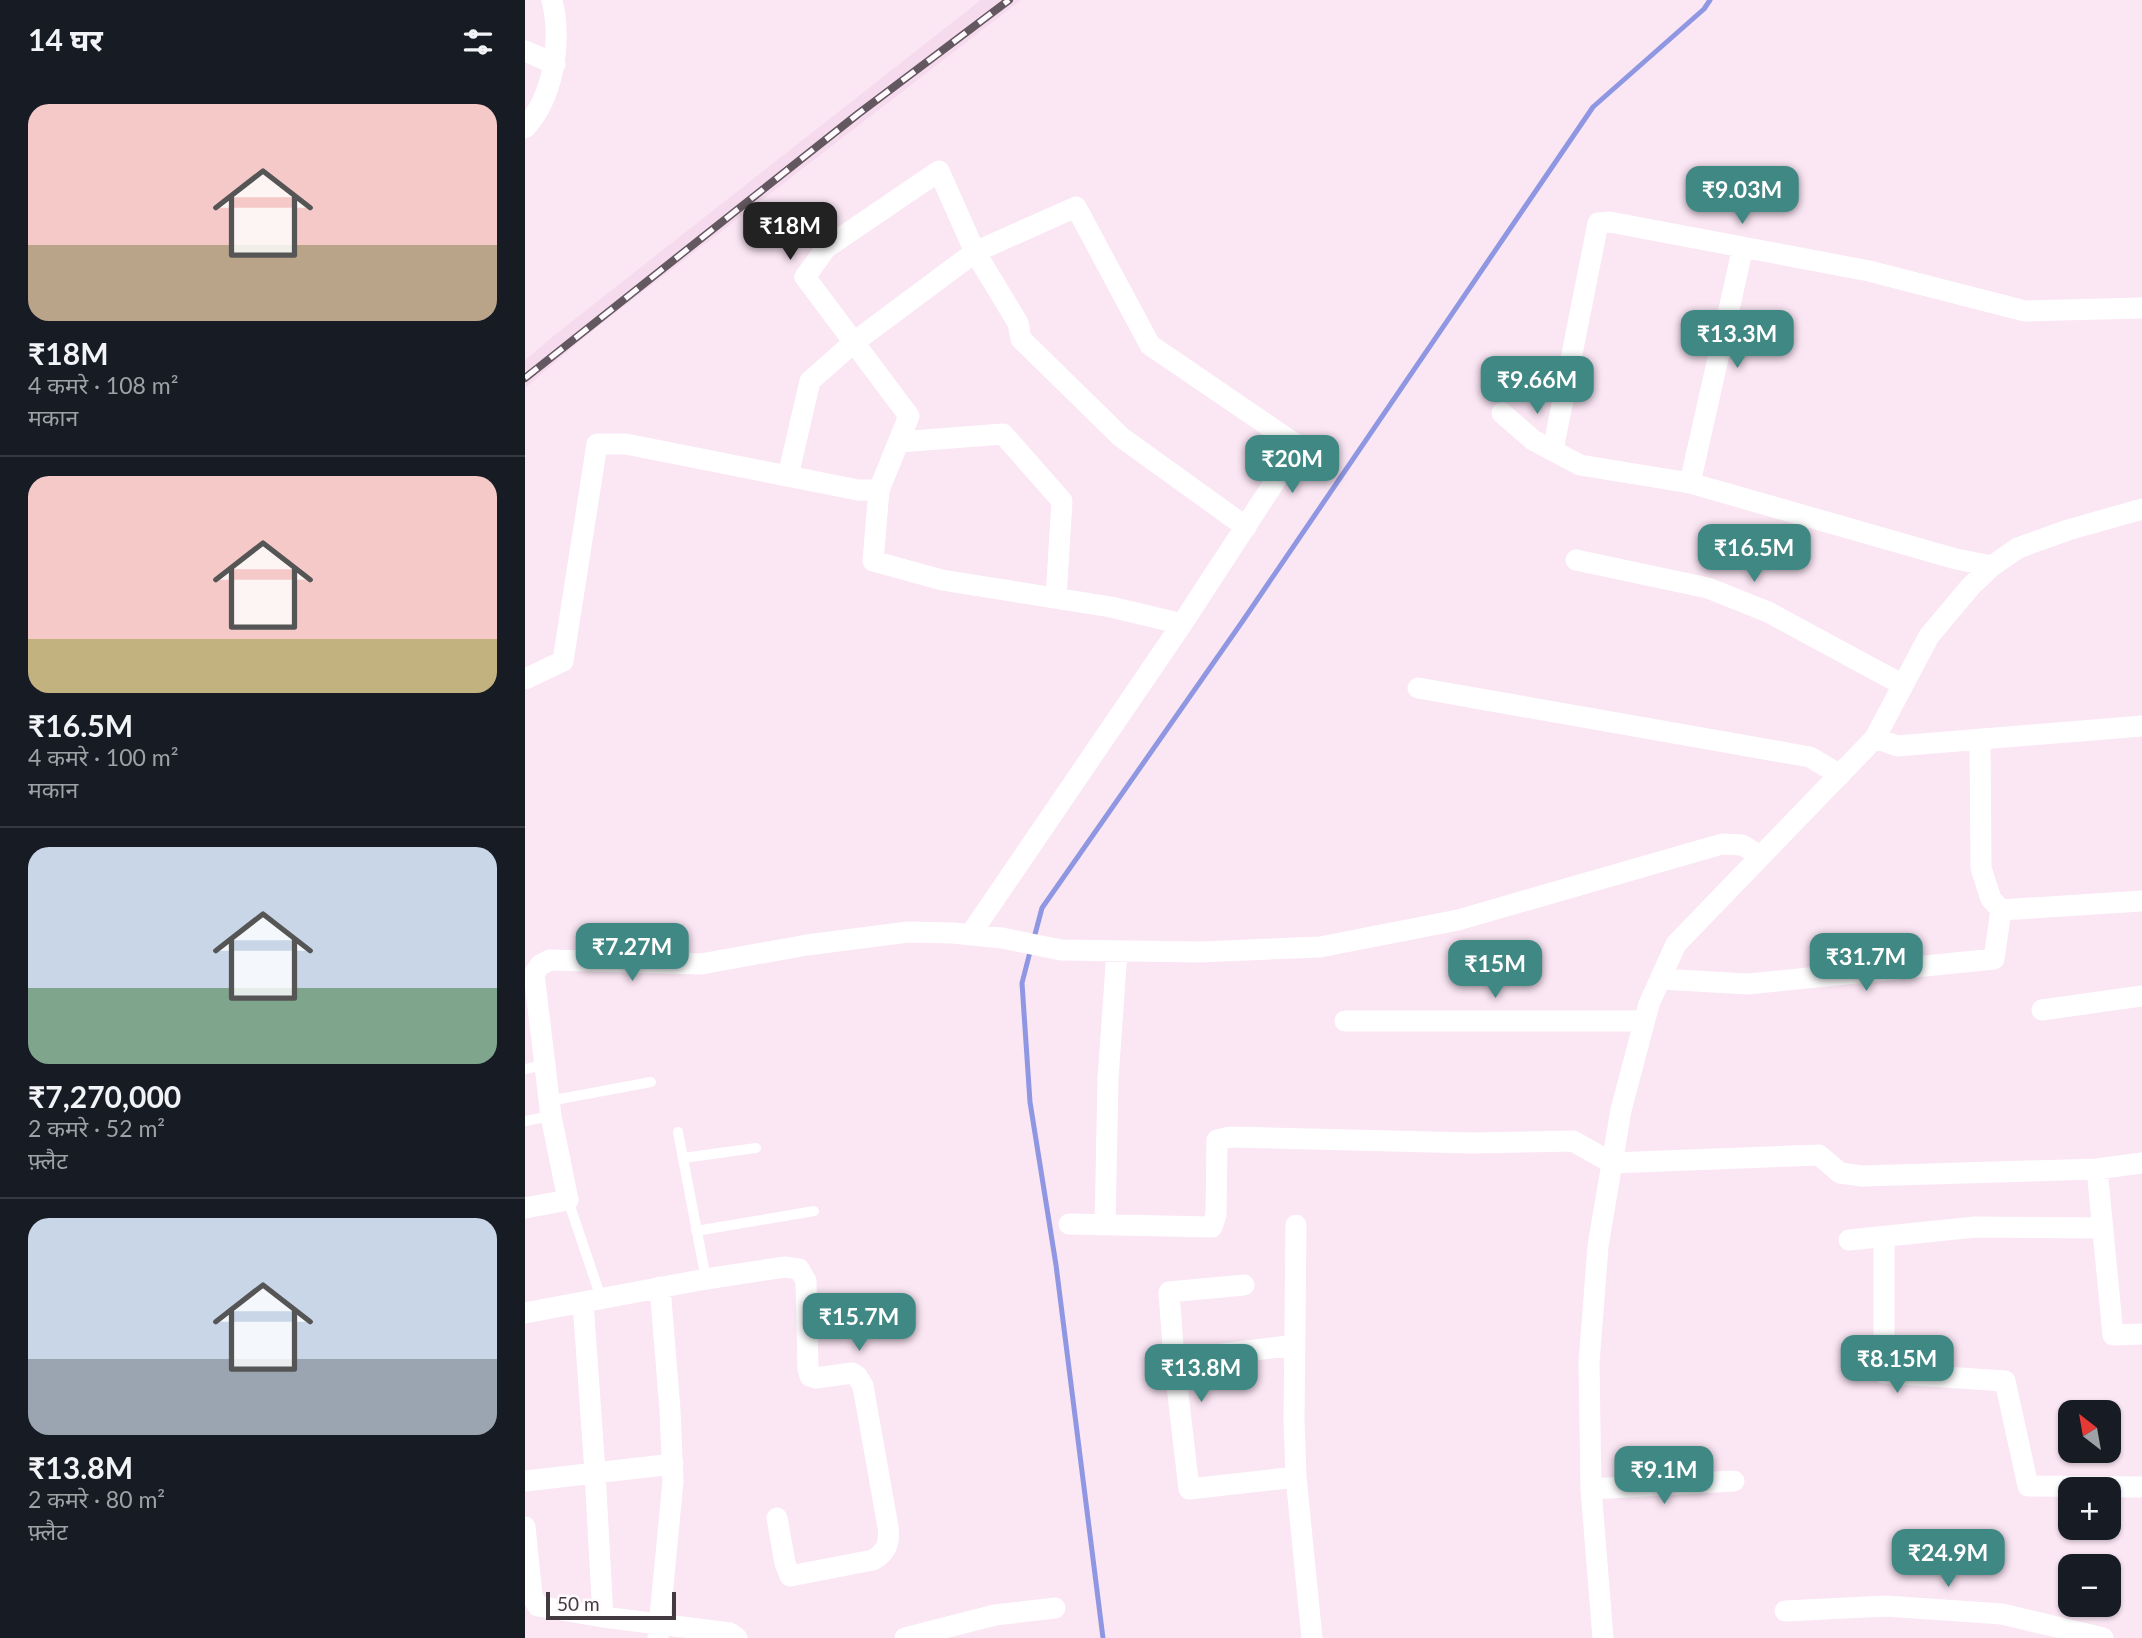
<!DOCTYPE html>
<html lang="hi">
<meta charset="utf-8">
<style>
:root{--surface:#171b24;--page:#20242c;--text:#f1f3f6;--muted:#9ea1a6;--line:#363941;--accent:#408883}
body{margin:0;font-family:Lato,"Noto Sans Devanagari",sans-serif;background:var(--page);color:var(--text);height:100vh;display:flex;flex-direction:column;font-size:26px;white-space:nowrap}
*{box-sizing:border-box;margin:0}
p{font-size:23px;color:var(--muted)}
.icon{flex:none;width:38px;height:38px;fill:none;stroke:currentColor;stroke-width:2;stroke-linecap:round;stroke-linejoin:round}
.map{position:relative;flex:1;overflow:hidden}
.sheet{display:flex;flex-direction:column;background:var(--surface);width:525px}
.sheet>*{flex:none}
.needle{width:46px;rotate:329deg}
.buttons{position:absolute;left:1533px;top:1400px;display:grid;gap:14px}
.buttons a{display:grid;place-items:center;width:63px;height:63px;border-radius:14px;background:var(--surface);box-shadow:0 2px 5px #0004;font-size:35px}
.scale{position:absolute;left:21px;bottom:18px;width:130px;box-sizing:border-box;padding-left:7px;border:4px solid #423a3f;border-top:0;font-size:19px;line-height:24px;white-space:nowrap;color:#423a3f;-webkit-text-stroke:5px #fdf9fc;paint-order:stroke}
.price{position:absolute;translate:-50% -60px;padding:0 16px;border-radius:14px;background:var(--accent);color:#fff;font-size:23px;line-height:46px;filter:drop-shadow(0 2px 4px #0008)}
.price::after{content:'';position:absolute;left:50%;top:42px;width:21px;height:16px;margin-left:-10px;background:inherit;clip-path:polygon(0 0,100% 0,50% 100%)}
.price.on{background:#222;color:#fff}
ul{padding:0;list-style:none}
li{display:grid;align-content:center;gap:14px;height:371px;padding:0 28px}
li+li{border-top:2px solid var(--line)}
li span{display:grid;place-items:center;height:217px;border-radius:21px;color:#555}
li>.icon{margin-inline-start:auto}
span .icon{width:126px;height:126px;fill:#fffc;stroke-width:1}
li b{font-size:30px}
h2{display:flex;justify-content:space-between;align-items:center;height:84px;padding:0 28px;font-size:30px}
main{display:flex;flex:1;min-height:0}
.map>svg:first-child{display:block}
.built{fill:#f6daed}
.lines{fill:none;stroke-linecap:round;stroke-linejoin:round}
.stream{stroke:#8f97e3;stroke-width:5}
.lane{stroke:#fff;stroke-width:10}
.street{stroke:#fff;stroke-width:21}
.rail-casing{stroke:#63585f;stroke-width:8}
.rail{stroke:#fdf9fc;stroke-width:5;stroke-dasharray:16;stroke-linecap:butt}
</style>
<main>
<section class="sheet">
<h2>14 घर<svg class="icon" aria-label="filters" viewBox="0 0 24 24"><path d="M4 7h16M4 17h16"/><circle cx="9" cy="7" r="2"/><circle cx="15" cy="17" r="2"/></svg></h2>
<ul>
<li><span style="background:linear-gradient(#f6c9c9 65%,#b9a48a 0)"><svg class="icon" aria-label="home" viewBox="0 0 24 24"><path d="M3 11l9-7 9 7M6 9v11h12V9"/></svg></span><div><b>₹18M</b><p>4 कमरे · 108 m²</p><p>मकान</p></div></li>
<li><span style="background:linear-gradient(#f6c9c9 75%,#c2b280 0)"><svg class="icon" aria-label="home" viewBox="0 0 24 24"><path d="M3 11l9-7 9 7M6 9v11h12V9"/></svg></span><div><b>₹16.5M</b><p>4 कमरे · 100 m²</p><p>मकान</p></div></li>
<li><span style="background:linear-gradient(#c9d6e8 65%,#7fa58c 0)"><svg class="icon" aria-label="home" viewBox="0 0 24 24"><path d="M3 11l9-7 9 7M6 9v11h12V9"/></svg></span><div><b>₹7,270,000</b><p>2 कमरे · 52 m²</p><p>फ़्लैट</p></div></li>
<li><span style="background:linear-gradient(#c9d6e8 65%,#9aa5b1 0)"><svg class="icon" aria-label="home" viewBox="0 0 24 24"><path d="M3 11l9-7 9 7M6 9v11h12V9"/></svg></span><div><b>₹13.8M</b><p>2 कमरे · 80 m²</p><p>फ़्लैट</p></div></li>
</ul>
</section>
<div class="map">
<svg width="1617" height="1638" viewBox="0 0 1617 1638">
<rect width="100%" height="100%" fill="#fbe6f4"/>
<path class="built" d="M 456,0 L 496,0 L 67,331 L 0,388 L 0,360 L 31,334 Z"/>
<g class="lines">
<path class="stream" d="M 509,938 L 517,908 L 717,622 L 1068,107 L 1179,9 L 1185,0
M 506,948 L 497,983 L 505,1102 L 531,1265 L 578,1638"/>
<path class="lane" d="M 0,1069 L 19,1065
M 24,1101 L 126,1082
M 0,1121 L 26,1116
M 153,1132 L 181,1279
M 158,1158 L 231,1148
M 43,1200 L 76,1298
M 171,1231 L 289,1211"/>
<path class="street" d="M 0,51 L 30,64
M 0,128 C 29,96 37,42 27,0
M 977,413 L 1008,440 L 1055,465 L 1165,483 L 1431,559 L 1467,566
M 374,442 L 478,434 L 537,501 L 531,598
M 1028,450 L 1073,223 L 1085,222 L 1344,271 L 1500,311 L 1617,308
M 263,476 L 285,381 L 328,343 L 450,252 L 551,207 L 625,345 L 773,446 L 657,624 L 445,935
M 1165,483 L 1218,247
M 1051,560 L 1183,588 L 1243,612 L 1378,685
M 657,624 L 586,607 L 417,580 L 348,561 L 354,490 L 384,416 L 280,277 L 301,248 L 414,171 L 450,252 L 493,323 L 496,339 L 596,437 L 721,527
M 0,679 L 38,661 L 72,444 L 101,444 L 333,490 L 354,490
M 893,688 L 1285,757 L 1315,775
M 1350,738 L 1372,746 L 1617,726
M 1455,739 L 1456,868 L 1466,899 L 1476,910
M 1476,910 L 1617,901
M 1135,979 L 1223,984 L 1469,959 L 1476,910
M 1517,1010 L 1617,996
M 820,1021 L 1119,1021
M 1572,1169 L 1588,1335 L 1617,1334
M 0,1208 L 43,1200 L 26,1116 L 9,974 L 15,965 L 25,960 L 176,964 L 282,945 L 383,932 L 428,933 L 477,938 L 536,950 L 674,952 L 795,947 L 933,920 L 1197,844 L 1217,845 L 1236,856
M 544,1224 L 687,1227 L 691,1215 L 692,1140 L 705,1137 L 947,1143 L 1048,1141 L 1087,1163 L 1294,1155 L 1315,1173 L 1337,1176 L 1572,1169 L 1617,1163
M 580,1225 L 583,1079 L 592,951
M 771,1225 L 769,1420 L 771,1477 L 787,1638
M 1359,1237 L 1359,1373 L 1480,1381 L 1503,1486 L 1617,1487
M 1324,1240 L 1450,1227 L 1577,1228
M 719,1285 L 644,1292 L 649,1360 L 664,1489 L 771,1477
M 58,1302 L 70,1472 L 78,1617
M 0,1313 L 181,1279 L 260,1267 L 274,1269 L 281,1281 L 283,1369 L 285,1376 L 291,1378 L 327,1373 L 332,1376 L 338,1386 L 363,1527 C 365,1542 362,1552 348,1560 L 265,1576 L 260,1563 L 252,1518
M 649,1360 L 770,1345
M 0,1481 L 148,1464
M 1066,1489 L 1209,1481
M 0,1527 L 7,1596 L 13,1606 L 78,1617 L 205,1633 L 212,1638
M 1260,1611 L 1361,1606 L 1477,1614 L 1578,1638
M 133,1638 L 148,1481 L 145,1410 L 135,1287
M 380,1638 L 470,1615 L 530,1608
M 1078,1638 L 1066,1489 L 1064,1363 L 1073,1246 L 1096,1110 L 1124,1004 L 1151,944 L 1350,738 L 1404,636 L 1446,586 L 1467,566 L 1493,548 L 1543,530 L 1617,509"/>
<defs>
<path id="rail" d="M 0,378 L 333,114 L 484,0"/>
</defs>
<use href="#rail" class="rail-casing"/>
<use href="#rail" class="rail"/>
</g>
</svg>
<div class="buttons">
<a><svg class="needle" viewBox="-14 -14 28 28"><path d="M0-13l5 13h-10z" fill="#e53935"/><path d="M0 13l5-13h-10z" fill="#9ea1a6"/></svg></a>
<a>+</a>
<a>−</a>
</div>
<div class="scale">50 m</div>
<b class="price" style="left:1217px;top:226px">₹9.03M</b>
<b class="price on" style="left:265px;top:262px">₹18M</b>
<b class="price" style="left:1212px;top:370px">₹13.3M</b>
<b class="price" style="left:1012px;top:416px">₹9.66M</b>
<b class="price" style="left:767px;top:495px">₹20M</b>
<b class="price" style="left:1229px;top:584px">₹16.5M</b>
<b class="price" style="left:107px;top:983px">₹7.27M</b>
<b class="price" style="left:1341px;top:993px">₹31.7M</b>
<b class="price" style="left:970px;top:1000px">₹15M</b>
<b class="price" style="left:334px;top:1353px">₹15.7M</b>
<b class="price" style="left:1372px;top:1395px">₹8.15M</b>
<b class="price" style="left:676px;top:1404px">₹13.8M</b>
<b class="price" style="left:1139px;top:1506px">₹9.1M</b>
<b class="price" style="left:1423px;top:1589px">₹24.9M</b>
</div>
</main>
